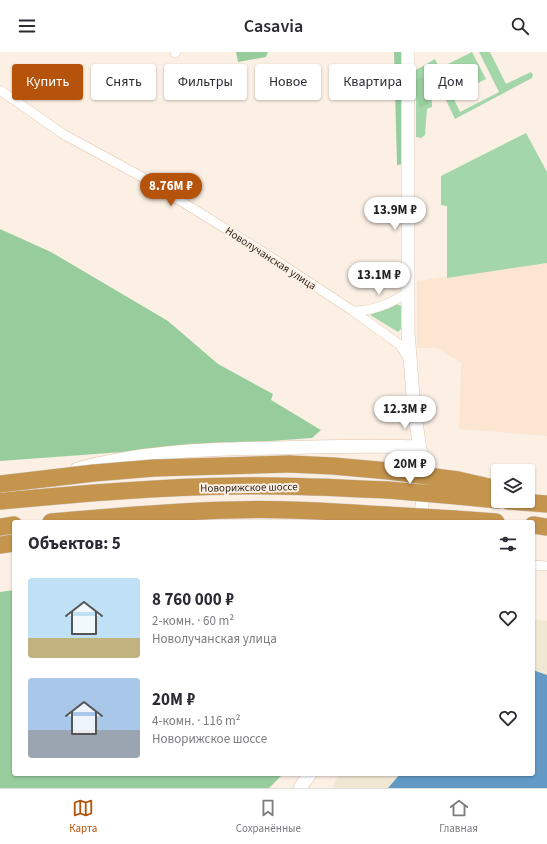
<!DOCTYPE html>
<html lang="ru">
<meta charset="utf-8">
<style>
:root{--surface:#fff;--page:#f2f2f3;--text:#2b2b33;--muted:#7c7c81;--line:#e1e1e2;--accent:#b45309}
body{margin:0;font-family:"Source Sans 3",sans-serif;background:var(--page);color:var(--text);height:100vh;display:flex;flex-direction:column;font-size:15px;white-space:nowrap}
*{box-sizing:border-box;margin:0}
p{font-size:13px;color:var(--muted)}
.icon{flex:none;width:22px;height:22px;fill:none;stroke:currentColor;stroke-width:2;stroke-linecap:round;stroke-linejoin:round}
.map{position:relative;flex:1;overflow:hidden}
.panel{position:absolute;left:12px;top:468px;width:523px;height:256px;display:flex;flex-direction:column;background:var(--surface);border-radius:4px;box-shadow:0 1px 3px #0004}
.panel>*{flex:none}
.hud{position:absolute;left:12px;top:12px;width:523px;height:36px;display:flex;gap:8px}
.tools{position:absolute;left:491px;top:412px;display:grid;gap:8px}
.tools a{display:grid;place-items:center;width:44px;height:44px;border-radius:4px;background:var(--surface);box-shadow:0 1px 3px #0004;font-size:20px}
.price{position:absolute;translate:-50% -34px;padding:0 9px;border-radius:14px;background:#fff;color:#222;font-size:13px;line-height:26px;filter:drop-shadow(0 1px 2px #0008)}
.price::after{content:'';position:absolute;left:50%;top:24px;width:12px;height:9px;margin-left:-6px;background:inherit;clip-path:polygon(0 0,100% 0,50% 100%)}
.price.on{background:var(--accent);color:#fff}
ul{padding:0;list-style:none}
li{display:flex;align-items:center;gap:12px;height:100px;padding:0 16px}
li span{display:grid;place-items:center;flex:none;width:112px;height:80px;border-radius:4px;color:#555}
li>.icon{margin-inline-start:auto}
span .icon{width:48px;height:48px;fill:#fffc;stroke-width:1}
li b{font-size:17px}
h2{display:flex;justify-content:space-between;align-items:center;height:48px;padding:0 16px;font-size:17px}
.pill{padding:0 14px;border-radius:4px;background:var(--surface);box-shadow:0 1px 3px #0004;font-size:14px;line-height:36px}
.pill.on{background:var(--accent);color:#fff}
header{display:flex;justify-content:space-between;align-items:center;height:52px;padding:0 16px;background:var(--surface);font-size:18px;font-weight:600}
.tab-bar{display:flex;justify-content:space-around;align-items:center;height:56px;border-top:1px solid var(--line);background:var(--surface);font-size:11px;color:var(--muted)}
.tab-bar a{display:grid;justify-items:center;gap:2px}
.tab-bar .on{color:var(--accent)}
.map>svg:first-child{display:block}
.commercial{fill:#f1e8d3}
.built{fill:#fce6d2}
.green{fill:#a3d6a9}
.forest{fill:#97cd9d}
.water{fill:#629ac5}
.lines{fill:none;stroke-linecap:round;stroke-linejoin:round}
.street-casing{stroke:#e0c3a8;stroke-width:10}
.secondary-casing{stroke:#e0c3a8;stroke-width:14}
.highway-casing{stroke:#d2cfcd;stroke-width:18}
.street{stroke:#fff;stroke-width:9}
.secondary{stroke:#fff;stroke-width:13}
.highway{stroke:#c5944d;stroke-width:17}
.highway-bridge-casing{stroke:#d2cfcd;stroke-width:18;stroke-linecap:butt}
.highway-bridge{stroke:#c5944d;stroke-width:17}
.labels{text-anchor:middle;stroke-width:4;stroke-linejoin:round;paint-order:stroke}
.street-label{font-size:11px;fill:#31261c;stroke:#fcf0e5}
</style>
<header><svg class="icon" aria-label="menu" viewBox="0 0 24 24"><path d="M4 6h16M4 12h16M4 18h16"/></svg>Casavia<svg class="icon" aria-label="search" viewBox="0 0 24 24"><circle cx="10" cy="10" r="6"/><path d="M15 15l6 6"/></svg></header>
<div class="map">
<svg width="547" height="736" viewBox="0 0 547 736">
<rect width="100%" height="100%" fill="#fcf0e5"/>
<path class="commercial" d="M 533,567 L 547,569 L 547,623 L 533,618 Z
M 339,722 L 400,722 L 388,736 L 332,736 Z"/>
<path class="built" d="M 547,211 L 547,384 L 459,377 L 461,311 L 437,296 L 417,296 L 417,229 Z"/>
<path class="green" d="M 472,0 L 486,27 L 460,40 L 446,13 Z
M 479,0 L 490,0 L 506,32 L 531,20 L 533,23 L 532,26 L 455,67 L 431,16 L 432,55 L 427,57 L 425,83 L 421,86 L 416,85 L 416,18 L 435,7 L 460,60 L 499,40 Z
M 526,81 L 547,120 L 547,211 L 447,226 L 447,154 L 441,153 L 441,124 Z
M 396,252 L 402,254 L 402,276 L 398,280 L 370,263 Z"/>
<path class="forest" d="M 236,0 L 268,0 L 266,5 L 238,10 Z
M 394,0 L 404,0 L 404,112 L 397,113 Z
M 421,25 L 428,27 L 428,52 L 420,56 L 416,41 L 416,28 Z
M 0,177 L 51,200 L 168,269 L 218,312 L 273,342 L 271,348 L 321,378 L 312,386 L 0,409 Z
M 14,538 L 14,722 L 283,722 L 269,736 L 0,736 L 0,540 Z"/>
<path class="water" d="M 533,618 L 547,623 L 547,736 L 388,736 L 400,722 L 533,722 Z"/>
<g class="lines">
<defs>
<path id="street" d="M 175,1 L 176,0
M 0,38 L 63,82 L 142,125 L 260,198 L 353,259 L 400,293 L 408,306
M 353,259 C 374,259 391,252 408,240
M 533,513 L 547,514"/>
<path id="secondary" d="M 408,0 L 408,279 L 414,357 L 422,410 L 423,445 L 420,470
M 77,417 C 141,399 208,397 274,396 C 322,395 371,393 420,395
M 300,736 L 310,722"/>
<path id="highway" d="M 289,412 L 333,414 L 389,419
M 458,428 L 498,437
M 457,444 L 498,448
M 0,449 C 79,442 157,435 236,434 C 287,433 337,436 388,438
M 508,449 L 547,452
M 455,467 L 496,470
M 51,470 C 111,465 171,459 232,458 C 284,456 335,460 386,463
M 533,473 L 547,475
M 0,475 L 14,473
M 0,493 L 14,491"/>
</defs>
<use href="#street" class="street-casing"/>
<use href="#secondary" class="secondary-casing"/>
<use href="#highway" class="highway-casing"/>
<use href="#street" class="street"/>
<use href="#secondary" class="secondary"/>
<use href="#highway" class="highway"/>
<defs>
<path id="highway-bridge" d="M 389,419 L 458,428
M 0,432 L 94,421 L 154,416 L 289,412
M 388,438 L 457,444
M 386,463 L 455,467"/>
</defs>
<use href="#highway-bridge" class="highway-bridge-casing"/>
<use href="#highway-bridge" class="highway-bridge"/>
</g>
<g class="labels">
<g class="street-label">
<text transform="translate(271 206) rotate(33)" y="4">Новолучанская улица</text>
<text transform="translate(249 435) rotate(-1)" y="4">Новорижское шоссе</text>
</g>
</g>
</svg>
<div class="tools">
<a><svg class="icon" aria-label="layers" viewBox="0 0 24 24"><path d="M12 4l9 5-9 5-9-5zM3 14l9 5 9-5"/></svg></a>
</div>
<b class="price on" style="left:171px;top:155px">8.76M ₽</b>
<b class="price" style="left:395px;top:179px">13.9M ₽</b>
<b class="price" style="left:379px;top:244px">13.1M ₽</b>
<b class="price" style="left:405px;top:378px">12.3M ₽</b>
<b class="price" style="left:410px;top:433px">20M ₽</b>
<div class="hud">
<a class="pill on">Купить</a>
<a class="pill">Снять</a>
<a class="pill">Фильтры</a>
<a class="pill">Новое</a>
<a class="pill">Квартира</a>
<a class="pill">Дом</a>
</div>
<section class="panel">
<h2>Объектов: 5<svg class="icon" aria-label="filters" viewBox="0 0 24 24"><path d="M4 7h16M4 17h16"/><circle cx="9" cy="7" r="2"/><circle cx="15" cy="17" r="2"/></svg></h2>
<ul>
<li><span style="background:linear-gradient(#bfe0f5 75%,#c2b280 0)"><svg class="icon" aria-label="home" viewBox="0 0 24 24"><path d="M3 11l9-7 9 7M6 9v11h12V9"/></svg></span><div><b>8 760 000 ₽</b><p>2-комн. · 60 m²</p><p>Новолучанская улица</p></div><svg class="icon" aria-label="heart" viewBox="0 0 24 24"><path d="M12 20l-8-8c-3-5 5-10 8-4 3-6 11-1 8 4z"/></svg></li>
<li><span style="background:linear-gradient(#a9c7e8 65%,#9aa5b1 0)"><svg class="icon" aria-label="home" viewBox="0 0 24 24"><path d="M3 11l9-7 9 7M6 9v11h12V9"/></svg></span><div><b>20M ₽</b><p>4-комн. · 116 m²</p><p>Новорижское шоссе</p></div><svg class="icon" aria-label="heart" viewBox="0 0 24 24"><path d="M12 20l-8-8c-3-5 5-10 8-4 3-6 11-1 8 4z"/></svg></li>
</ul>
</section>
</div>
<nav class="tab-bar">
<a class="on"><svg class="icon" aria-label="map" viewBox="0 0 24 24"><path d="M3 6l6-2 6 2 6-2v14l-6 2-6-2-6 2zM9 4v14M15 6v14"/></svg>Карта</a>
<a><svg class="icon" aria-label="saved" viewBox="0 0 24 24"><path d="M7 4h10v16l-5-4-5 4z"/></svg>Сохранённые</a>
<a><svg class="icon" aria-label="home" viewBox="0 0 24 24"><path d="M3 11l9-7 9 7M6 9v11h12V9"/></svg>Главная</a>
</nav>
